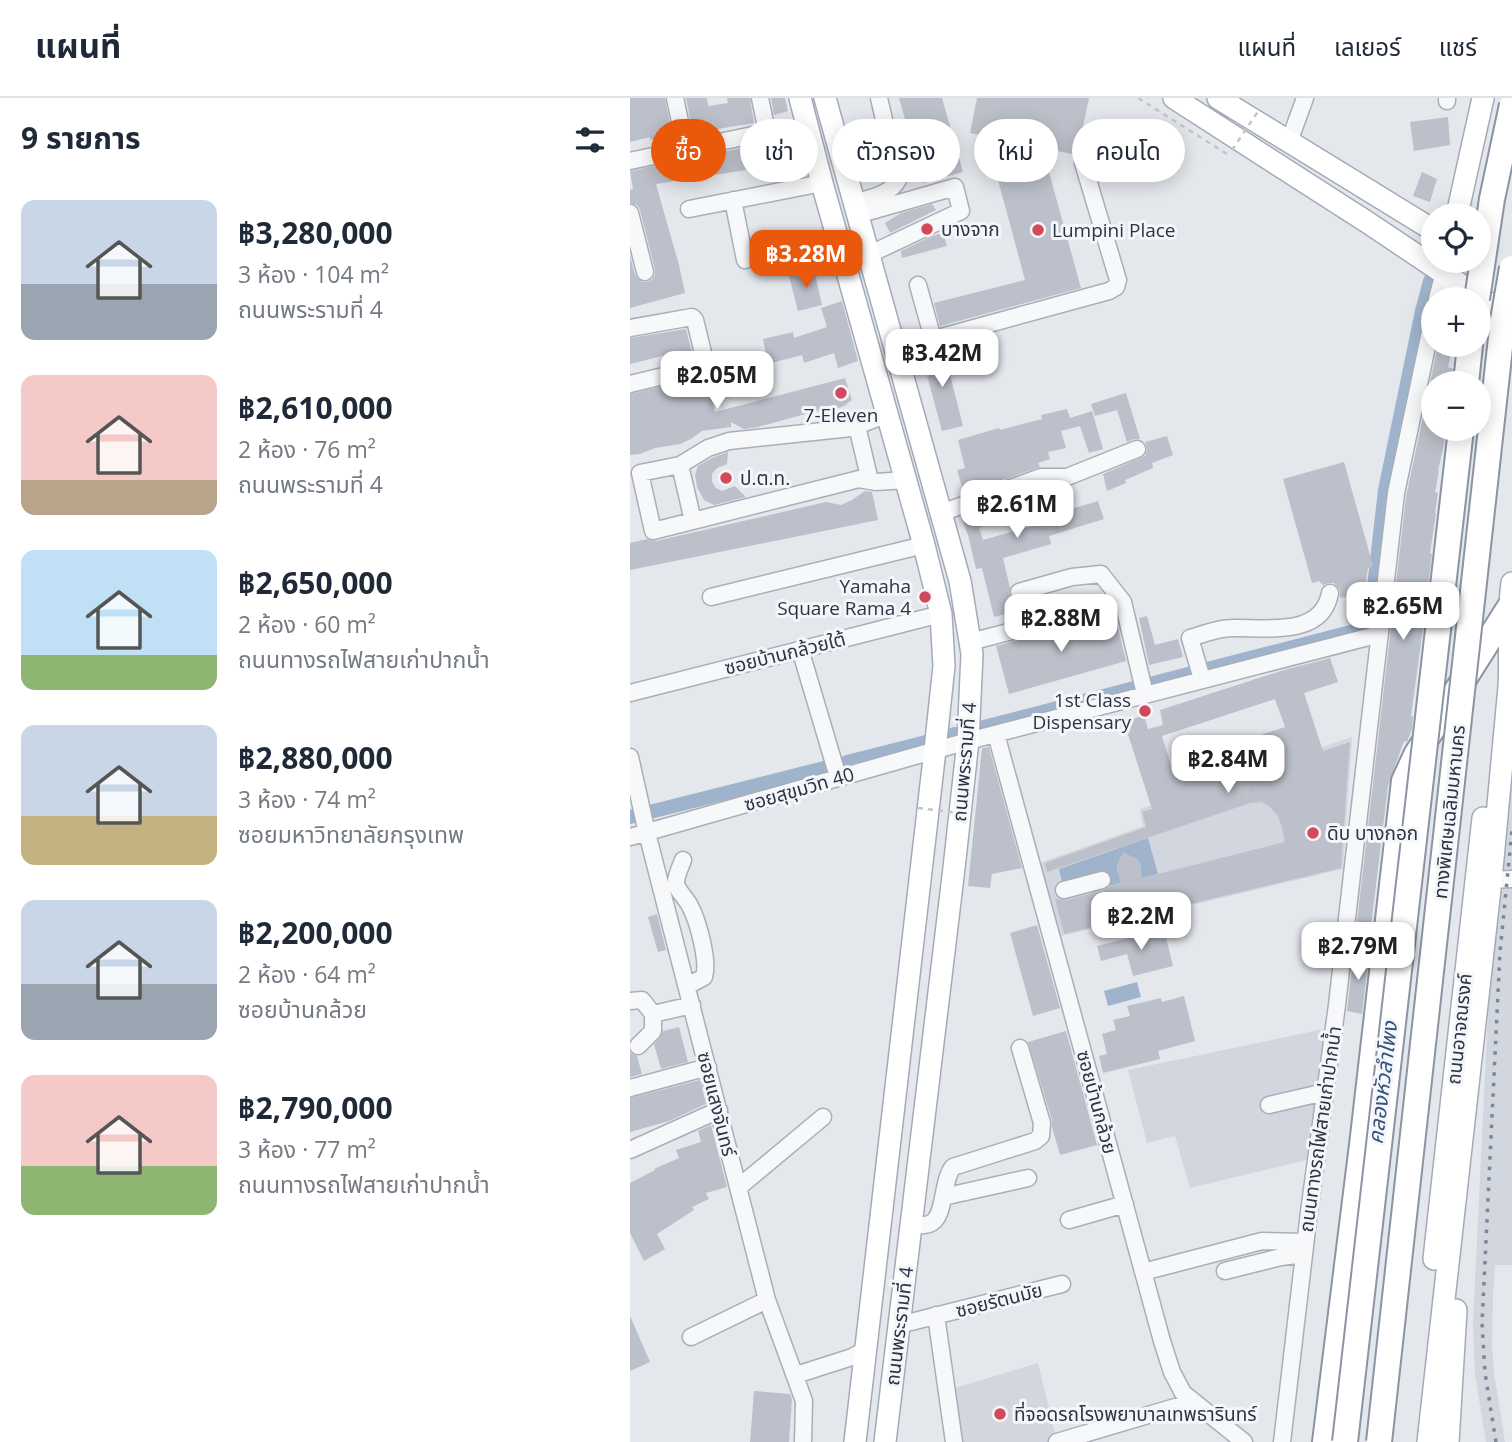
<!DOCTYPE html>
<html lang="th">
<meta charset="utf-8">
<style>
:root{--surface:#fff;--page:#f2f2f3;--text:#1f2937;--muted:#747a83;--line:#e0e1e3;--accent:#ea580c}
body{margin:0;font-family:"Open Sans","Noto Sans Thai",sans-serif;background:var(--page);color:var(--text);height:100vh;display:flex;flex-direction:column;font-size:26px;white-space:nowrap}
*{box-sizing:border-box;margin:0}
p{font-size:23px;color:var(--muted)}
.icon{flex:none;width:38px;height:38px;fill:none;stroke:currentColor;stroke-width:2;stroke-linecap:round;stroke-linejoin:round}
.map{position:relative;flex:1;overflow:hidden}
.details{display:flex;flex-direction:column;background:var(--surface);width:630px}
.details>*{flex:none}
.banner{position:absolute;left:21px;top:21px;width:665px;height:63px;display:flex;gap:14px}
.fabs{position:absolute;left:791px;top:105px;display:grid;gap:14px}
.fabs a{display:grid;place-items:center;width:70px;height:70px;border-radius:50%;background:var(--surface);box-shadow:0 4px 18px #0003;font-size:35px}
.price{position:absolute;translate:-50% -60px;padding:0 16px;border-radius:14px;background:#fff;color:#222;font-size:23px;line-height:46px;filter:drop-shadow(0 2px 4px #0008)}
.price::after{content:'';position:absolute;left:50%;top:42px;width:21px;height:16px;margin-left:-10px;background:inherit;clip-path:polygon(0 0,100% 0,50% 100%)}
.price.current{background:var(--accent);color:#fff}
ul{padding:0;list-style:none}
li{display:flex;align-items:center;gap:21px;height:175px;padding:0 21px}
li span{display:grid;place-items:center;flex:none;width:196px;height:140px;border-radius:14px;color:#555}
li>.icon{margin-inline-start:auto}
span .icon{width:84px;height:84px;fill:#fffc;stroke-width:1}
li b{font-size:30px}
h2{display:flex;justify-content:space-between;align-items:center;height:84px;padding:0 21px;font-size:30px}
.tag{padding:0 24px;border-radius:32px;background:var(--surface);box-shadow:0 4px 18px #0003;font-size:24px;line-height:63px}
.tag.current{background:var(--accent);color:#fff}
header{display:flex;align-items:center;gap:42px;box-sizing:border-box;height:98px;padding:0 35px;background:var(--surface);border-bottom:2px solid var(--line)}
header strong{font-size:33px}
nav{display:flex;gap:38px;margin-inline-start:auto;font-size:24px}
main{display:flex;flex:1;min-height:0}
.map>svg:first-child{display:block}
.built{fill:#d2d6de}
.water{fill:#9fb4cc}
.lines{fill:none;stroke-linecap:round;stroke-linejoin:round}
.canal{stroke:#9fb4cc;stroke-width:14}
.building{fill:#bbc0ca;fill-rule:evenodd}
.minor-casing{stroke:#a9aeb7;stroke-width:19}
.major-casing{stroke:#a3abb8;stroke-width:24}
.highway-casing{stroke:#8b94a3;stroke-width:28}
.path{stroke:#c2c5cb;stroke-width:2.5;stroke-dasharray:5 5;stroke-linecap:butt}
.minor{stroke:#f7f8fa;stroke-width:16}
.major{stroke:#fff;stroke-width:21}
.highway{stroke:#fff;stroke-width:24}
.rail{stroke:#7d8696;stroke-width:3.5;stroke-dasharray:3.5 7;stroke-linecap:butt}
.highway-bridge-casing{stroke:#8b94a3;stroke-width:28;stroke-linecap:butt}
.path-bridge{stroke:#c2c5cb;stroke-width:2.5;stroke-dasharray:5 5;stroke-linecap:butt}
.highway-bridge{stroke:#fff;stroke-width:24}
.poi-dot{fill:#d1495b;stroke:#f4f6f9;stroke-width:2.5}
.labels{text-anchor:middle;stroke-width:6;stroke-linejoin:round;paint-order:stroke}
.poi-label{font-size:19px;fill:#2b3445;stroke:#f4f6f9;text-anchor:start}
.street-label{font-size:19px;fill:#2b3445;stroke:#f4f6f9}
.water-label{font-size:21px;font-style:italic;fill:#34527a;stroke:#f4f6f9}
</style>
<header>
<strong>แผนที่</strong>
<nav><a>แผนที่</a><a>เลเยอร์</a><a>แชร์</a></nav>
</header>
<main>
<section class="details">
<h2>9 รายการ<svg class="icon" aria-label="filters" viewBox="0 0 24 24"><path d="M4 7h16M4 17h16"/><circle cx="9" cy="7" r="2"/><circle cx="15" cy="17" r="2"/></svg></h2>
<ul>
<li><span style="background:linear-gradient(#c9d6e8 60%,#9aa5b1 0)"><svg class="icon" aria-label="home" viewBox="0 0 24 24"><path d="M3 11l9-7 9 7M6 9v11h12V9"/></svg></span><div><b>฿3,280,000</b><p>3 ห้อง · 104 m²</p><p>ถนนพระรามที่ 4</p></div></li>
<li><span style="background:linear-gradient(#f6c9c9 75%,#b9a48a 0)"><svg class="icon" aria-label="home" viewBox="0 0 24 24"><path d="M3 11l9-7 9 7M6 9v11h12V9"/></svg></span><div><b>฿2,610,000</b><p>2 ห้อง · 76 m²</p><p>ถนนพระรามที่ 4</p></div></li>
<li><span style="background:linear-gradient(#bfe0f5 75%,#8fb573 0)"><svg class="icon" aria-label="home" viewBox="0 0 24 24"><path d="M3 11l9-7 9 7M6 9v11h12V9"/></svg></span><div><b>฿2,650,000</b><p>2 ห้อง · 60 m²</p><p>ถนนทางรถไฟสายเก่าปากน้ำ</p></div></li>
<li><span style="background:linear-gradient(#c9d6e8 65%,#c2b280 0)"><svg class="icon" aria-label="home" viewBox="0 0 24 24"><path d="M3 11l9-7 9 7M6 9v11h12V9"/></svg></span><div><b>฿2,880,000</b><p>3 ห้อง · 74 m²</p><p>ซอยมหาวิทยาลัยกรุงเทพ</p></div></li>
<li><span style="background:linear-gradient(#c9d6e8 60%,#9aa5b1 0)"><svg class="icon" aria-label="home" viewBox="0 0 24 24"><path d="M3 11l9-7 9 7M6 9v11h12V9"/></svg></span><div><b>฿2,200,000</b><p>2 ห้อง · 64 m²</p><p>ซอยบ้านกล้วย</p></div></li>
<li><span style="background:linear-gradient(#f6c9c9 65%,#8fb573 0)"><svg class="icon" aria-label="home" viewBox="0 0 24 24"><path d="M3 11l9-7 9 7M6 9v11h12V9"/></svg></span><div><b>฿2,790,000</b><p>3 ห้อง · 77 m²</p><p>ถนนทางรถไฟสายเก่าปากน้ำ</p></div></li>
</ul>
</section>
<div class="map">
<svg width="882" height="1344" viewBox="0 0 882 1344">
<rect width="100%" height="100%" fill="#e4e7ec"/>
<path class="built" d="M 882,636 L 882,1167 L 865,1167 L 863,1198 L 862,1249 L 864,1274 L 875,1344 L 856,1344 L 845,1276 L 843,1225 L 861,853 Z
M 722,639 L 713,771 L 427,839 L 407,766 L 513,728 L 510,711 Z
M 694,931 L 680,1061 L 560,1090 L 545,1038 L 517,1045 L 498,972 Z
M 408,1265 L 427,1344 L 317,1344 L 312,1294 Z"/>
<path class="water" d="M 518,740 L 528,776 L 504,782 C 511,775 514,769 507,761 L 499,758 L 487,767 L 487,771 L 490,779 L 500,783 L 474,789 L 432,784 L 429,771 Z
M 507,884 L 511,899 L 478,908 L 474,893 Z"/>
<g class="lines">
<path class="canal" d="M 346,631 L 736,530 L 740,524 L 755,392 L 792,213 L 800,183
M 322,637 L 325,636
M 217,664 L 296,644
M 0,719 L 202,668"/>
</g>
<path class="building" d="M 0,0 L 35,0 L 42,36 L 20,42 L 20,39 L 0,44 Z
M 56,0 L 77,0 L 78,8 L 98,5 L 97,0 L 120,0 L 124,25 L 63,35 Z
M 141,0 L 155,0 L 158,13 L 144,17 Z
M 269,0 L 312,0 L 333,74 L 293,85 Z
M 347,0 L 459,0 L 447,57 L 340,35 Z
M 818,19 L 820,47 L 784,53 L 780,24 Z
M 137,45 L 168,48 L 171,62 L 154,66 L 26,86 L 49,167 L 55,195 L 0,210 L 0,158 L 5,177 L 12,184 L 17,184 L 22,182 L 25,177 L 25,172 L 10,112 L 7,107 L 0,105 L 0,92 L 3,91 L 0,73 Z
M 417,67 L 451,190 L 310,228 L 304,205 L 395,182 L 368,82 Z
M 792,74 L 807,81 L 800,104 L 783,98 Z
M 302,106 L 306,112 L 260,135 L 255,125 L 271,115 Z
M 313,135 L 317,148 L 272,160 L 271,153 L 302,138 Z
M 184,172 L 192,207 L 168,213 L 159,178 Z
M 212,203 L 228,263 L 208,270 L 204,255 L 174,265 L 172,257 L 138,266 L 133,241 L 163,234 L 164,240 L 197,229 L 191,210 Z
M 56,231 L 63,258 L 45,262 L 44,255 L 0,266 L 0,240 Z
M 808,247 L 823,247 L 818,269 L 823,271 L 821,285 L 800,285 Z
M 313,249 L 333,328 L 312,333 L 291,255 Z
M 76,278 L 85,314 L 215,280 L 222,302 L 214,308 L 206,311 L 197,310 L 128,329 L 114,331 L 101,324 L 101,329 L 72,333 L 61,341 L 50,346 L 25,350 L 10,356 L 0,357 L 0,296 Z
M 800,286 L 803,287 L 803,331 L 816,331 L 814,346 L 808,373 L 809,373 L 805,394 L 808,395 L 805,415 L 806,415 L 800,455 L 802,456 L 799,481 L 793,509 L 796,509 L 781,618 L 783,618 L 782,631 L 777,644 L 774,643 L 758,688 L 740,836 L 726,833 L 776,399 Z
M 496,295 L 510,341 L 504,341 L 497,344 L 487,312 L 465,318 L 461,306 Z
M 437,311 L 440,320 L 462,313 L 473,351 L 459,355 L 450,328 L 431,333 L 436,350 L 418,354 L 420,361 L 408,365 L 410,369 L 334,395 L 327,372 L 335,370 L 328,342 L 369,330 L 370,332 L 412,321 L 411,317 Z
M 537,338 L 543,357 L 522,365 L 523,370 L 495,382 L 496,385 L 477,393 L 473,376 L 515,358 L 517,352 L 515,344 Z
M 98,354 L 97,366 L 87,370 L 82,376 L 82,384 L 86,390 L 92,393 L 105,388 L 116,399 L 84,407 L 74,402 L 67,389 L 65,377 L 68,368 L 82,360 Z
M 714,364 L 743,468 L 738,470 L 736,483 L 729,494 L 723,498 L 710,500 L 710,492 L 704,485 L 699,485 L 693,487 L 689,483 L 682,485 L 653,381 Z
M 413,389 L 417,389 L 422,402 L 349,430 L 353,442 L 427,421 L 425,416 L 468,403 L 474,421 L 419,438 L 421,446 L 373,460 L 380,490 L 379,496 L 383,502 L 386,513 L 364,519 L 352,470 L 346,471 L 338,437 L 331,419 Z
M 235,393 L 242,394 L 248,422 L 0,472 L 0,445 L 17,441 L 26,443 L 196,404 L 211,407 L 222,402 Z
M 485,517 L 496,563 L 379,596 L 366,548 Z
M 517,518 L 525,547 L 548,541 L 553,559 L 519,567 L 509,520 Z
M 700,560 L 708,584 L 674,595 L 693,653 L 720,644 L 711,770 L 434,836 L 425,801 L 437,802 L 475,792 L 481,788 L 490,785 L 487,767 L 493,754 L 507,761 L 510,764 L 512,780 L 655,744 L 652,730 L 648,718 L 640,709 L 631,704 L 620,705 L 417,774 L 415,765 L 516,729 L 512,714 L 522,711 L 494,624 L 514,617 L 518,631 L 533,627 L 530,612 L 654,572 ZM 645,601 L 655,629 L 541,667 L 532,638 Z
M 359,649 L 392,770 L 362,776 L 360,790 L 338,788 L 352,650 Z
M 27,816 L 36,852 L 28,854 L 18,819 Z
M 407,827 L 430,910 L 403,918 L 380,835 Z
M 534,831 L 543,868 L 503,878 L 497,856 L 471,863 L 467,848 Z
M 724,851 L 739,855 L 732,916 L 717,913 Z
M 554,898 L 565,943 L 528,953 L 530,961 L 473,975 L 469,958 L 477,956 L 472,936 L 486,932 L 483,922 L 500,918 L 497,908 L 531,900 L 532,904 Z
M 49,929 L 58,964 L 31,971 L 24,946 L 30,940 L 33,933 Z
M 436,933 L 467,1047 L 430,1057 L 422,1029 L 422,1022 L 398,944 Z
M 0,955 L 7,958 L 12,976 L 0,979 Z
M 70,982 L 76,1006 L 39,1023 L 0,1034 L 0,1000 Z
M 81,1027 L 97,1089 L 76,1095 L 79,1101 L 62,1109 L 64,1112 L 27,1136 L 35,1151 L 14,1163 L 0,1135 L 0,1085 L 25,1072 L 24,1071 L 49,1060 L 46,1052 L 71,1044 L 68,1033 Z
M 0,1218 L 20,1264 L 0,1273 Z
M 124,1293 L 160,1296 L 162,1301 L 159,1344 L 120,1344 Z"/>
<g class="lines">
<defs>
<path id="minor" d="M 45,0 L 56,52
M 130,0 L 137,34
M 817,3 L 817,0
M 659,44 L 675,0
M 0,63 L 137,34 L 170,38 L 180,37
M 103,102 L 115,162
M 224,105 C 239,100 260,97 268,82 L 249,0
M 59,111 L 192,85
M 0,115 L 15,174
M 227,117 L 325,89 L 331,113 L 238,157
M 288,187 L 303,241
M 807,201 L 814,174
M 0,230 L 62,219 L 65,222 L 75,263 L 74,267 L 71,269 L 0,286
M 264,252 L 479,193 L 486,189 L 488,182 L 453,65
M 258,316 L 221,330 L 99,343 L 78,350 L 50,367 L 10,375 L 23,433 L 229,381 L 246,384 L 276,382
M 227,328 L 240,383
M 50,367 L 63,423
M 311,415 L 411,379 L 437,379 L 507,351
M 389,494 L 442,479 L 471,476 L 493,504
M 81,499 L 294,447
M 340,544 L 493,504 L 515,596
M 170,551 L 208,679
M 572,581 L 560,540 C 574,536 588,530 602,530 C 635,529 692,540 700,495
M 0,595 L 311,516
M 366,636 L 532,1243 L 542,1274 L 553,1295 L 614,1344
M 0,659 L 17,735 L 137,1202 L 174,1303 L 173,1344
M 0,739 L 338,643 L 750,536
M 53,762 C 51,768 46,778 46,784 C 46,792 57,801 60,808 C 68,823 79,863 74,879 L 57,888
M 861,782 L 882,781
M 434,792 L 472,782
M 0,903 L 12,902 L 23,916 L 23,933 L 8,948
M 23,916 L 62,907
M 0,990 L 78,969
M 639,1007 L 695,994
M 0,1052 L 89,1012
M 109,1089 L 193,1019
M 313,1099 L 398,1080
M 439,1122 L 495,1106
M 281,1127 C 286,1127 294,1128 299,1126 C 316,1121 311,1083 323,1069 L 405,1043 L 411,1038 L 412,1025 L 390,950
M 595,1173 L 651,1159 L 674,1156
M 513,1174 L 632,1143 L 675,1144
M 306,1217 L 324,1344
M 269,1227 L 432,1186
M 61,1239 L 137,1202
M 166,1277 L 222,1259 L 235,1252
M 427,1344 L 562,1304
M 652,1344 L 679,1114 L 707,907 L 766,395 L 803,220"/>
<path id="major" d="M 170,0 L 192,85 L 294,447 L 311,516 L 314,568 L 305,652 L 225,1344
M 195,0 L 330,483 L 342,556 L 338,643 L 324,770 L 255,1344
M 544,0 L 737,124 L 882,221
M 588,0 L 803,132
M 827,117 L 853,0
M 804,1161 L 853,720
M 798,1344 L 861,782 L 879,589 C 881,554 877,520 882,485
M 818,1344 L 826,1212"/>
<path id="highway" d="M 836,285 L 840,247
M 695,1344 L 732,1047 L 774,683 L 786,657 L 879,510"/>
</defs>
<use href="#minor" class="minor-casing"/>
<use href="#major" class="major-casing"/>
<use href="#highway" class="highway-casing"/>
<path class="path" d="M 508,0 L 597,56
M 617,699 L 614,692 L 619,687 L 626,688 L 628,695"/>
<use href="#minor" class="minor"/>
<use href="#major" class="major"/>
<use href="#highway" class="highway"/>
<path class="rail" d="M 866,1344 L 855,1275 L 852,1225 L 870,854 L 882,732"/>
<defs>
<path id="highway-bridge" d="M 847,201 L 862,101 L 882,7
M 715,1344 L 831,331
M 749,1344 L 873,222 L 882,170"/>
</defs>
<use href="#highway-bridge" class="highway-bridge-casing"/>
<path class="path-bridge" d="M 602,52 L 629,12
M 288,710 L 337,716"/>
<use href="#highway-bridge" class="highway-bridge"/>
</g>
<g class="poi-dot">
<circle cx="297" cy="131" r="7"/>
<circle cx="408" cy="132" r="7"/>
<circle cx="211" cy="295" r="7"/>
<circle cx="96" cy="380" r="7"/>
<circle cx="295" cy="499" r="7"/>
<circle cx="515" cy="613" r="7"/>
<circle cx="683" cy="735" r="7"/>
<circle cx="370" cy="1316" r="7"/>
</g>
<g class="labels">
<g class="poi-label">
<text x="311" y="138">บางจาก</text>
<text x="422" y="139">Lumpini Place</text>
<text x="211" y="324" text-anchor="middle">7-Eleven</text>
<text x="110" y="387">ป.ต.ท.</text>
<text x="281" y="495" text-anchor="end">Yamaha<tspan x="281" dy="22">Square Rama 4</tspan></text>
<text x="501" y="609" text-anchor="end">1st Class<tspan x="501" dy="22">Dispensary</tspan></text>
<text x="697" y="742">ดิบ บางกอก</text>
<text x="384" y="1323">ที่จอดรถโรงพยาบาลเทพธารินทร์</text>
</g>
<g class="street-label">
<text transform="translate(155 555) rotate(-14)" y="7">ซอยบ้านกล้วยใต้</text>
<text transform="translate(334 664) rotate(-85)" y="7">ถนนพระรามที่ 4</text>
<text transform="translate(169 691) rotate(-16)" y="7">ซอยสุขุมวิท 40</text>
<text transform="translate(819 714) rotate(-84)" y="7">ทางพิเศษเฉลิมมหานคร</text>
<text transform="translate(829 931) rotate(-84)" y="7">ถนนอาจณรงค์</text>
<text transform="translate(467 1004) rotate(75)" y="7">ซอยบ้านกล้วย</text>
<text transform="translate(87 1006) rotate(76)" y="7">ซอยแสงจันทร์</text>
<text transform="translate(690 1031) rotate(-82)" y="7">ถนนทางรถไฟสายเก่าปากน้ำ</text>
<text transform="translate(369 1202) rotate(-14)" y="7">ซอยรัตนมัย</text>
<text transform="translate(269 1228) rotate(-83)" y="7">ถนนพระรามที่ 4</text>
</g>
<g class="water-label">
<text transform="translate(753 985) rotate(-83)" y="7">คลองหัวลำโพง</text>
</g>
</g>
</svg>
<div class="fabs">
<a><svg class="icon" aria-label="locate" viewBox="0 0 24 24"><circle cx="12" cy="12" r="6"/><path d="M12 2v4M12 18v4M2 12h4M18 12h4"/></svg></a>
<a>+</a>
<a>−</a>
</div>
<b class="price current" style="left:176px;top:192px">฿3.28M</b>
<b class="price" style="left:312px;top:291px">฿3.42M</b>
<b class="price" style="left:87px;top:313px">฿2.05M</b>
<b class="price" style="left:387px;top:442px">฿2.61M</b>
<b class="price" style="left:773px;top:544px">฿2.65M</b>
<b class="price" style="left:431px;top:556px">฿2.88M</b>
<b class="price" style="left:598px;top:697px">฿2.84M</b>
<b class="price" style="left:511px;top:854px">฿2.2M</b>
<b class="price" style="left:728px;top:884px">฿2.79M</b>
<div class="banner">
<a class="tag current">ซื้อ</a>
<a class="tag">เช่า</a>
<a class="tag">ตัวกรอง</a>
<a class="tag">ใหม่</a>
<a class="tag">คอนโด</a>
</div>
</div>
</main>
